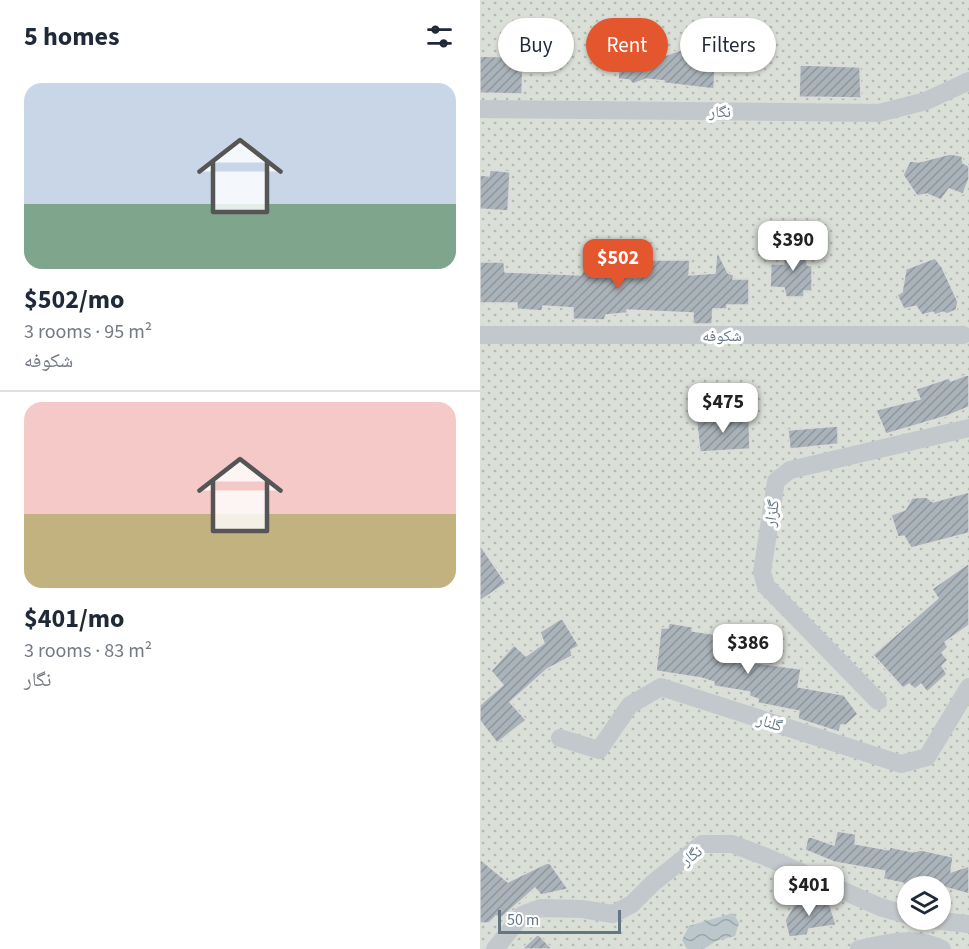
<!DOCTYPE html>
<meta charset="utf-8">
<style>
:root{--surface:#fff;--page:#f2f2f3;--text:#1f2937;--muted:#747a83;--line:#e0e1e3;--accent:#e4572e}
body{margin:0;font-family:"Source Sans 3","Noto Naskh Arabic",sans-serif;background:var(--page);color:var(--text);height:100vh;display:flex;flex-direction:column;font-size:22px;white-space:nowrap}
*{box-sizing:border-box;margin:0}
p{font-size:20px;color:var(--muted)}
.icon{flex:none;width:33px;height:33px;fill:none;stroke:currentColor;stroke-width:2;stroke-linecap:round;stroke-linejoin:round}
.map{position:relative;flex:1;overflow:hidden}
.drawer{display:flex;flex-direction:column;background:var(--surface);width:480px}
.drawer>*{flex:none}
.guide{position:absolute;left:18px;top:18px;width:381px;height:54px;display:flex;gap:12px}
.controls{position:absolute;left:417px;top:876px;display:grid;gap:12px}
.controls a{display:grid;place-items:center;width:54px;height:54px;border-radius:50%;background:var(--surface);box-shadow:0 2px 4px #0004;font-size:30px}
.scale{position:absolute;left:18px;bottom:15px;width:123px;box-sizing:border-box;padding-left:6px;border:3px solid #657683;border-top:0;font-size:16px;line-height:21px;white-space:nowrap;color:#657683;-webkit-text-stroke:4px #fff;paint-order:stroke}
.price{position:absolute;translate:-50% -51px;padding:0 14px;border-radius:12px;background:#fff;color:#222;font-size:20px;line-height:39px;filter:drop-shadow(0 2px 3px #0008)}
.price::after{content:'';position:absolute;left:50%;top:36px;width:18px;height:14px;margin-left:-9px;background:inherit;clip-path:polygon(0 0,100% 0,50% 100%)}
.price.current{background:var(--accent);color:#fff}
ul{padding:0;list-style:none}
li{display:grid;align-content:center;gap:12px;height:318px;padding:0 24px}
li+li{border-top:2px solid var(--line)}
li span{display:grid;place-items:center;height:186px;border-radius:18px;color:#555}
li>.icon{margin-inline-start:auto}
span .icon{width:108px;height:108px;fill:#fffc;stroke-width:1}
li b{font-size:26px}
h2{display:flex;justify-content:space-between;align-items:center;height:72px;padding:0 24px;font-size:26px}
.chip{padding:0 21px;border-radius:27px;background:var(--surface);box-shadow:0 2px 4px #0004;font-size:21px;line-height:54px}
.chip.current{background:var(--accent);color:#fff}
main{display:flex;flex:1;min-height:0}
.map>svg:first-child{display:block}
.park{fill:url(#park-dots);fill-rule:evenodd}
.water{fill:url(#water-waves)}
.building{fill:url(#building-hatch);stroke:#dcdcda;stroke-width:1.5}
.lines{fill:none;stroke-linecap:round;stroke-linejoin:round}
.minor{stroke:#c3c8cc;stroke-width:18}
.labels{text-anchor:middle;stroke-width:6;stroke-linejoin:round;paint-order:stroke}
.street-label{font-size:16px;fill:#657683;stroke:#fff}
</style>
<main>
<section class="drawer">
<h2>5 homes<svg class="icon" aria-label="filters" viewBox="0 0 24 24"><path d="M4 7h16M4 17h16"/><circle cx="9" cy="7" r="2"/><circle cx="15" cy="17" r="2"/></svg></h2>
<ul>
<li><span style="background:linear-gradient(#c9d6e8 65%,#7fa58c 0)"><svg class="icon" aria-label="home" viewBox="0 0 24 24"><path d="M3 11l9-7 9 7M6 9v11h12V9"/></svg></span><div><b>$502/mo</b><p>3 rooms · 95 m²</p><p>شکوفه</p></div></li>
<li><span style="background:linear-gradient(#f6c9c9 60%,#c2b280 0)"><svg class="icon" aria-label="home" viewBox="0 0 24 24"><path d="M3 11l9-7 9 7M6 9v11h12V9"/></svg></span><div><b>$401/mo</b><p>3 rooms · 83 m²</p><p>نگار</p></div></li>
</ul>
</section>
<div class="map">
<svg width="489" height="949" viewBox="0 0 489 949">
<defs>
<pattern id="park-dots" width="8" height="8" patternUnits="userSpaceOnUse" patternTransform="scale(1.5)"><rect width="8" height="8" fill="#dadfd7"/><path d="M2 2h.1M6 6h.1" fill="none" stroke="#b4b9b4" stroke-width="1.8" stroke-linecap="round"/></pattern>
<pattern id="water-waves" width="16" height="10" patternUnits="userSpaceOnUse" patternTransform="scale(1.5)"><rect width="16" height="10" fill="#bbc7cb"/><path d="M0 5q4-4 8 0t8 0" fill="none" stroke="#9ca6aa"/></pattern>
<pattern id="building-hatch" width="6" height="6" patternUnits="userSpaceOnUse" patternTransform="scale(1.5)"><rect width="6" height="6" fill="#aab3b9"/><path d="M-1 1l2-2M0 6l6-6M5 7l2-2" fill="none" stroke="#8e969c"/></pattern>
</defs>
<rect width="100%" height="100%" fill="#fafaf8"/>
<path class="park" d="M 0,0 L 489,0 L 489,949 L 0,949 ZM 428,886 L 460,886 L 460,920 L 428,920 Z"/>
<path class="water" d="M 253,913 L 259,923 L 255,936 L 236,941 L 224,949 L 207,949 L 202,940 L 209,926 Z"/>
<path class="building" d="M 153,38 L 170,40 L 171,44 L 180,46 L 178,58 L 200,50 L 236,48 L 234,89 L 184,83 L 184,81 L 166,79 L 153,84 L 149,80 L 138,79 L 139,69 L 136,68 L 140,42 L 151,44 Z
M 37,54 L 43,62 L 42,94 L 0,93 L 0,56 L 31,57 Z
M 320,65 L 380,67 L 381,98 L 319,97 Z
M 470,154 L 482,156 L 483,163 L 489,166 L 489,179 L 483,194 L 469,189 L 461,200 L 447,194 L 437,196 L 423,175 L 430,161 L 439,162 Z
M 10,170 L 30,172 L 28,211 L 0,209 L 0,175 L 9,176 Z
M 326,243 L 327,265 L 332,266 L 332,291 L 324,291 L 324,297 L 306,297 L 304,288 L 290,287 L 291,264 L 304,264 L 303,244 Z
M 237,251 L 248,273 L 254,275 L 253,279 L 269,279 L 269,305 L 247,305 L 247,309 L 233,309 L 232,324 L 213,324 L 213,313 L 147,310 L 147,313 L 126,315 L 124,320 L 93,319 L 93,308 L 63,306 L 62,311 L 37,309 L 37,303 L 0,303 L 0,262 L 24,262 L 25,272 L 101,275 L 107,262 L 126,263 L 126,274 L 155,278 L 156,260 L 210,260 L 209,275 L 235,273 Z
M 455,258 L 462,267 L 478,302 L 476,310 L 467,314 L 463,312 L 455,315 L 453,312 L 442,315 L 436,306 L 424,309 L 417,295 L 422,292 L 426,269 Z
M 489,374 L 489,407 L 467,416 L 406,434 L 396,410 L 440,399 L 436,389 L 469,378 L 471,381 Z
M 216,417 L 269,419 L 270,449 L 220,452 Z
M 358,426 L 358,444 L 310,449 L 308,430 Z
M 489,492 L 489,533 L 431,548 L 424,536 L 418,537 L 411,515 L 425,510 L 432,498 L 446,497 L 453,502 Z
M 0,545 L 26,583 L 0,601 Z
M 489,563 L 489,625 L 465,642 L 468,647 L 462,653 L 468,660 L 462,666 L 467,674 L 447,692 L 441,684 L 435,689 L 429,684 L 423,688 L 393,655 L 458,598 L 452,589 Z
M 82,618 L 99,646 L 91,650 L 92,656 L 67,669 L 30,702 L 46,720 L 17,743 L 0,721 L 0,705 L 23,685 L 11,671 L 34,645 L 46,656 L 64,643 L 60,632 Z
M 189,623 L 213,627 L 212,631 L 272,640 L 269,662 L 321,669 L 318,687 L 364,695 L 378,714 L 366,725 L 361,725 L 359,732 L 318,719 L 319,711 L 278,703 L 278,699 L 269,696 L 270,692 L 234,686 L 234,682 L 221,678 L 176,671 L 181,628 L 188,628 Z
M 357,831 L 376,834 L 375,844 L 409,850 L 410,847 L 433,852 L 441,850 L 473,857 L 471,872 L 489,866 L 489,894 L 460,886 L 423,885 L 423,883 L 403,879 L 405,871 L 354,862 L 325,850 L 328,836 L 354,845 Z
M 0,859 L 28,882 L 69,862 L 88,889 L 61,895 L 55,888 L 21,918 L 16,916 L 9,923 L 0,923 Z
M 334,897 L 350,905 L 356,925 L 329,929 L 327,935 L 309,937 L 305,920 L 314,905 Z
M 58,934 L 72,949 L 42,949 Z"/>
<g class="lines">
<path class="minor" d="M 0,109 L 399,113 L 446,101 L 489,81
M 0,335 L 483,335
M 398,701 L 286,586 L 282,572 L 296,481 L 310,470 L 489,428
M 80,738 L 119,750 L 150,705 L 181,687 L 421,764 L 447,757 L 489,687
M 452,920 L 489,924
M 15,949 L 42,915 L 61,908 L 102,909 L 133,914 L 152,904 L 173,883 L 222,844 L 252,844 L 284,856 L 400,907 L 428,915
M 379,949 C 408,943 434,935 462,949"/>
</g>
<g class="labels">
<g class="street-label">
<text x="240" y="117">نگار</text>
<text x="242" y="341">شکوفه</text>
<text transform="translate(291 513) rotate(-81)" y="6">گلزار</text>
<text transform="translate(290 722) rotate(18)" y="6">گلنار</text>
<text transform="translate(211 855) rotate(-36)" y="6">نگار</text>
</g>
</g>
</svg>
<div class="controls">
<a><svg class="icon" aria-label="layers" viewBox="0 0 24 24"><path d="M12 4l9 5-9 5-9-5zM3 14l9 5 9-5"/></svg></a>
</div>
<div class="scale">50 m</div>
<b class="price" style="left:313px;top:272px">$390</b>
<b class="price current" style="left:138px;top:290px">$502</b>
<b class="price" style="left:243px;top:434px">$475</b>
<b class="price" style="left:268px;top:675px">$386</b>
<b class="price" style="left:329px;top:917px">$401</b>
<div class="guide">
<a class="chip">Buy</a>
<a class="chip current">Rent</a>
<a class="chip">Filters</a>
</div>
</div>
</main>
